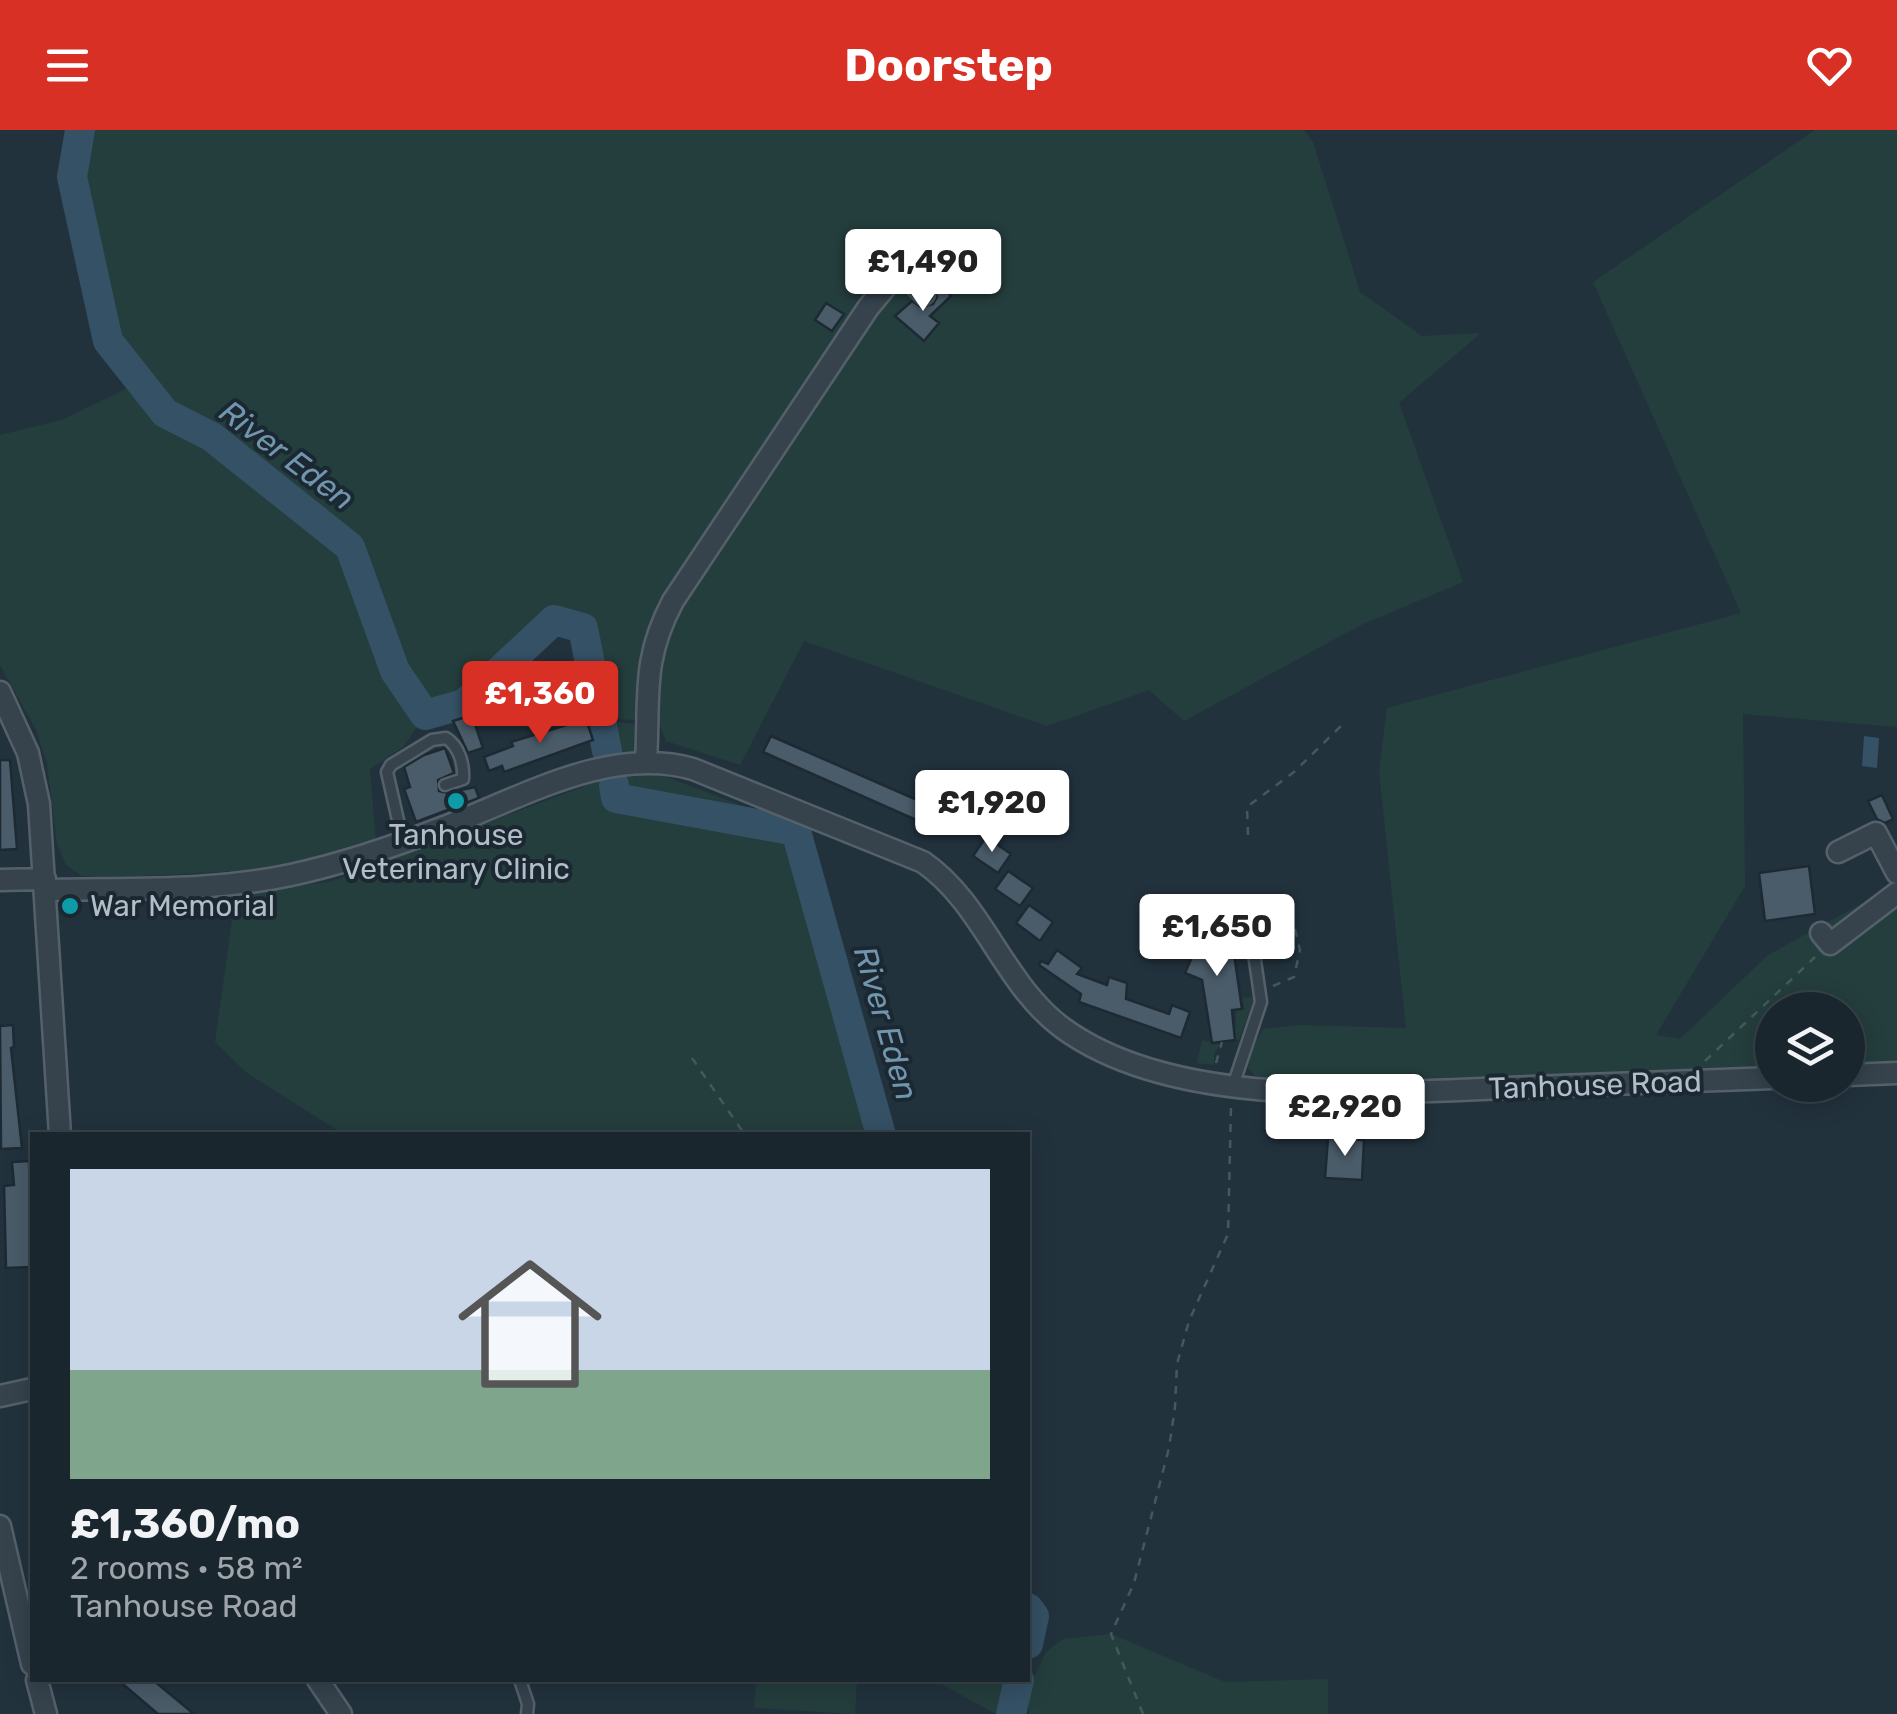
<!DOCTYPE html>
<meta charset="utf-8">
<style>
:root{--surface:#1a262e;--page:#27323a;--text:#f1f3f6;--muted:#9fa5aa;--line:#38434a;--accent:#d93025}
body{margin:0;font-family:Rubik,sans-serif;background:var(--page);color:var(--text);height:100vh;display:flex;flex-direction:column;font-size:38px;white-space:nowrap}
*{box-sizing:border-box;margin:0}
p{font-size:32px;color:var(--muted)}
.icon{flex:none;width:55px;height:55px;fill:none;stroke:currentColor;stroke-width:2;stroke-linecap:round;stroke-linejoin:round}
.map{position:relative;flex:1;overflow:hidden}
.details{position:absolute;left:30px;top:1002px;width:1000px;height:550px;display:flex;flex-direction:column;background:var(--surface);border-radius:0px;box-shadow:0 5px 25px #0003,0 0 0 2px var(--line)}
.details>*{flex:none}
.controls{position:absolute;left:1755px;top:862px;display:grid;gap:20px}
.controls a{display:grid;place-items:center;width:110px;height:110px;border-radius:50%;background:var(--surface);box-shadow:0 5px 25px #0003,0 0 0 2px var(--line);font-size:50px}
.price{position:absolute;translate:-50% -85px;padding:0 22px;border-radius:10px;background:#fff;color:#222;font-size:32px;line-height:65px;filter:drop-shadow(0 2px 5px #0008)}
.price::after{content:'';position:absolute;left:50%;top:60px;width:30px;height:22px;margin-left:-15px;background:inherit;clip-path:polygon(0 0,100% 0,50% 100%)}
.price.current{background:var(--accent);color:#fff}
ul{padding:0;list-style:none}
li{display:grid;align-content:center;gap:20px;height:530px;padding:0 40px}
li+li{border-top:2px solid var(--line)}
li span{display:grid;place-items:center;height:310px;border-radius:0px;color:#555}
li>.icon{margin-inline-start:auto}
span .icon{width:180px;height:180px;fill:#fffc;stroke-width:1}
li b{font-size:42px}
header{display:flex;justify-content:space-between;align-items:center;height:130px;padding:0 40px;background:var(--accent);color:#fff;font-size:45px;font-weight:700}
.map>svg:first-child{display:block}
.green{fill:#243e3d}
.water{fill:#355165}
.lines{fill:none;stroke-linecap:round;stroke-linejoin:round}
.river{stroke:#355165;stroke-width:30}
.building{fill:#4a5c69;stroke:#1d2a34;stroke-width:2.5}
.service-casing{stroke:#54616b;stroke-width:15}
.minor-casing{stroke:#54616b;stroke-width:25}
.path{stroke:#425a59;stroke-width:2.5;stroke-dasharray:8 8;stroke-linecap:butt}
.service{stroke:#36434d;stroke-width:10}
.minor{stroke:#36434d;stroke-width:20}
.culture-dot{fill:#0f9aa8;stroke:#1b2832;stroke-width:4}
.labels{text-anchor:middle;stroke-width:8;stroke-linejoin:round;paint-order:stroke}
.poi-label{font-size:30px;fill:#b1bec9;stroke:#1b2832}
.street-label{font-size:30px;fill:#b1bec9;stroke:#1b2832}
.water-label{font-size:32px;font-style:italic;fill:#7095ad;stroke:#1b2832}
</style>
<header><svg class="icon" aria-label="menu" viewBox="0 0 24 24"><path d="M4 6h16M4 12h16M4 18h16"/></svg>Doorstep<svg class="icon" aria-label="heart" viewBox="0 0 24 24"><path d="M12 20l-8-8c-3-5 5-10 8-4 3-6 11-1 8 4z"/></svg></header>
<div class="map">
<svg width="1897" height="1584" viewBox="0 0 1897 1584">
<rect width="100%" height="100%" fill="#22323d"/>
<path class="green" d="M 80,0 L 1304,0 L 1313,12 L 1360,162 L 1422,206 L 1481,203 L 1399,273 L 1463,452 L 1359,496 L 1184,591 L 1149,560 L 1047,596 L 804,511 L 740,635 L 666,611 L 658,591 L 612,589 L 599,567 L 583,498 L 542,502 L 464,574 L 425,585 L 403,617 L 370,639 L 376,713 L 311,733 L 274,739 L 122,747 L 82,746 L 66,735 L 57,714 L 47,633 L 36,600 L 0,535 L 0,305 L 62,290 L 140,252 L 108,211 L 72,47 Z
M 1815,0 L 1897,0 L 1897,597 L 1743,584 L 1745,756 L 1656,905 L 1680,909 L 1768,825 L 1897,754 L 1897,934 L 1848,936 L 1848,880 L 1772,880 L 1772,939 L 1483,953 L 1312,954 L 1270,950 L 1256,946 L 1248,938 L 1251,920 L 1263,899 L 1300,895 L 1406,898 L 1379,641 L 1387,578 L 1741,483 L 1593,152 Z
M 596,589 L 644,595 L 645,619 L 594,631 Z
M 659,644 L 743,676 L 796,701 L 881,1005 L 345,1005 L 247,943 L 215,912 L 236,762 L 330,752 L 601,650 Z
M 1255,867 L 1239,910 L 1235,909 L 1236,880 L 1244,879 L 1242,868 Z
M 1202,910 L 1220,914 L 1214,923 L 1214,935 L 1197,933 Z
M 1111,1504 L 1225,1552 L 1328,1549 L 1328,1584 L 1029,1584 L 1027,1561 L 1046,1522 L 1063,1509 Z
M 756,1550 L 857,1550 L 855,1584 L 754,1578 Z
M 934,1550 L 1019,1550 L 1011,1584 L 996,1584 Z"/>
<path class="water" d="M 1864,606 L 1879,608 L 1877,638 L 1862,636 Z"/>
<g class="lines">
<path class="river" d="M 80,0 L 72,47 L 108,211 L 165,283 L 212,307 L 350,417 L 395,541 L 425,585 L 464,574 L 554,490 L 583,498 L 607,621
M 614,655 L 616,668 L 796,701 L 881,1005
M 1028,1478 L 1034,1486 L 1028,1514
M 1011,1584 L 1019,1550"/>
</g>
<path class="building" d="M 936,150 L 951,166 L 930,186 L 939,193 L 924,211 L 895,186 L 912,171 L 921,177 L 933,174 L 937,167 L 932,153 Z
M 826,173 L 844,184 L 832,201 L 815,190 Z
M 472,585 L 483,618 L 468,623 L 453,591 Z
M 586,589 L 593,610 L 504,642 L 502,636 L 489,641 L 484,627 L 513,616 L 511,612 Z
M 771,606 L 940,680 L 932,697 L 763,622 Z
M 445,618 L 454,643 L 438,650 L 439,661 L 447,663 L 475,657 L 479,668 L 416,692 L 404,659 L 410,657 L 404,637 L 424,625 Z
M 0,630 L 10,630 L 17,719 L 0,720 Z
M 1882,665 L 1893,689 L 1885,693 L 1877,689 L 1868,671 Z
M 986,707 L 1011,724 L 998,743 L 973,726 Z
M 1809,736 L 1815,784 L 1765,791 L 1759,743 Z
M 1008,741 L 1033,758 L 1020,776 L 995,759 Z
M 1029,775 L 1053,792 L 1040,811 L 1016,793 Z
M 1230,796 L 1242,879 L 1232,880 L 1235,910 L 1212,913 L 1202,850 L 1185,843 L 1192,827 L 1189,802 Z
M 1057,820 L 1082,838 L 1077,844 L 1107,855 L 1109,847 L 1127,853 L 1126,869 L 1169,884 L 1172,875 L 1190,882 L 1181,908 L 1079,872 L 1081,864 L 1039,835 L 1041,831 L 1048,834 Z
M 13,895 L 14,917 L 11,918 L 22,1018 L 1,1019 L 0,896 Z
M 1328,1008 L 1364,1010 L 1362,1050 L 1325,1048 Z
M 29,1031 L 32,1137 L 6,1138 L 4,1056 L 14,1055 L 12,1032 Z
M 118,1550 L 153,1550 L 194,1584 L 158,1584 Z"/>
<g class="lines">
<defs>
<path id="service" d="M 403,712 L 387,642 L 391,635 L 432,610 L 446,608 C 459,616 464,634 463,649 L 445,655
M 1233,956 L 1261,872 L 1249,789
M 520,1550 L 528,1574 L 527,1584"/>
<path id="minor" d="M 900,139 L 924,164
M 0,562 L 28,623 L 39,674 L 60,1005
M 646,631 C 650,567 641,531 673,471 L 868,178 L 910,127
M 1838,722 L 1876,703 L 1897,743
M 0,750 L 45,749
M 46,760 C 126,758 212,762 291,745 C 342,734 395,716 444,697 C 521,668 609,615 693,639 L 923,732 C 984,774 1003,855 1064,899 C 1177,980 1374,963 1507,958 C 1596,955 1684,952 1772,948
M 1821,803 L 1830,814 L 1897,763
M 1848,945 L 1897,943
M 0,1266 L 32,1259
M 0,1396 L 32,1534
M 37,1550 L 46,1584
M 318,1550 L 341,1584"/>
</defs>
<use href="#service" class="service-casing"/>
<use href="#minor" class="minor-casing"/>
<path class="path" d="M 1248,705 L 1247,677 L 1294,642 L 1343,594
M 1273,856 L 1294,847 L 1300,820 L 1295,799
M 692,928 L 745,1005
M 1705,931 L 1815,827
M 1216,933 L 1222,912
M 1143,1584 L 1111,1504 L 1134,1453 L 1169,1318 L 1175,1277 L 1177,1234 L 1189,1191 L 1228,1104 L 1231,977"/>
<use href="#service" class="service"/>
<use href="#minor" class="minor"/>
</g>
<g class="culture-dot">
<circle cx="456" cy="671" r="10"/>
<circle cx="70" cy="776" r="10"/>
</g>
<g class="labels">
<g class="poi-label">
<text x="456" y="715">Tanhouse<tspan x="456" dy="34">Veterinary Clinic</tspan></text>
<text x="90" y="786" text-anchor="start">War Memorial</text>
</g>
<g class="street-label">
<text transform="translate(1595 955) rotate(-2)" y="10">Tanhouse Road</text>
</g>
<g class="water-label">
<text transform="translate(287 325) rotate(37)" y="11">River Eden</text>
<text transform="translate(886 893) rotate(74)" y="11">River Eden</text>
</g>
</g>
</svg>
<div class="controls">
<a><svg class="icon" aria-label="layers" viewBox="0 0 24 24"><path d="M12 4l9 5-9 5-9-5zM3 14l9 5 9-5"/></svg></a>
</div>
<b class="price" style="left:923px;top:184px">£1,490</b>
<b class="price current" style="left:540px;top:616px">£1,360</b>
<b class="price" style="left:992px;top:725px">£1,920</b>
<b class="price" style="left:1217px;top:849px">£1,650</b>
<b class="price" style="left:1345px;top:1029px">£2,920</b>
<section class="details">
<ul>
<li><span style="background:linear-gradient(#c9d6e8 65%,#7fa58c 0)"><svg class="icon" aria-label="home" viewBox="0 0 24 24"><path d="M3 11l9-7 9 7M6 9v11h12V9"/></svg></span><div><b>£1,360/mo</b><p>2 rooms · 58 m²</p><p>Tanhouse Road</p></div></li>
</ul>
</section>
</div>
